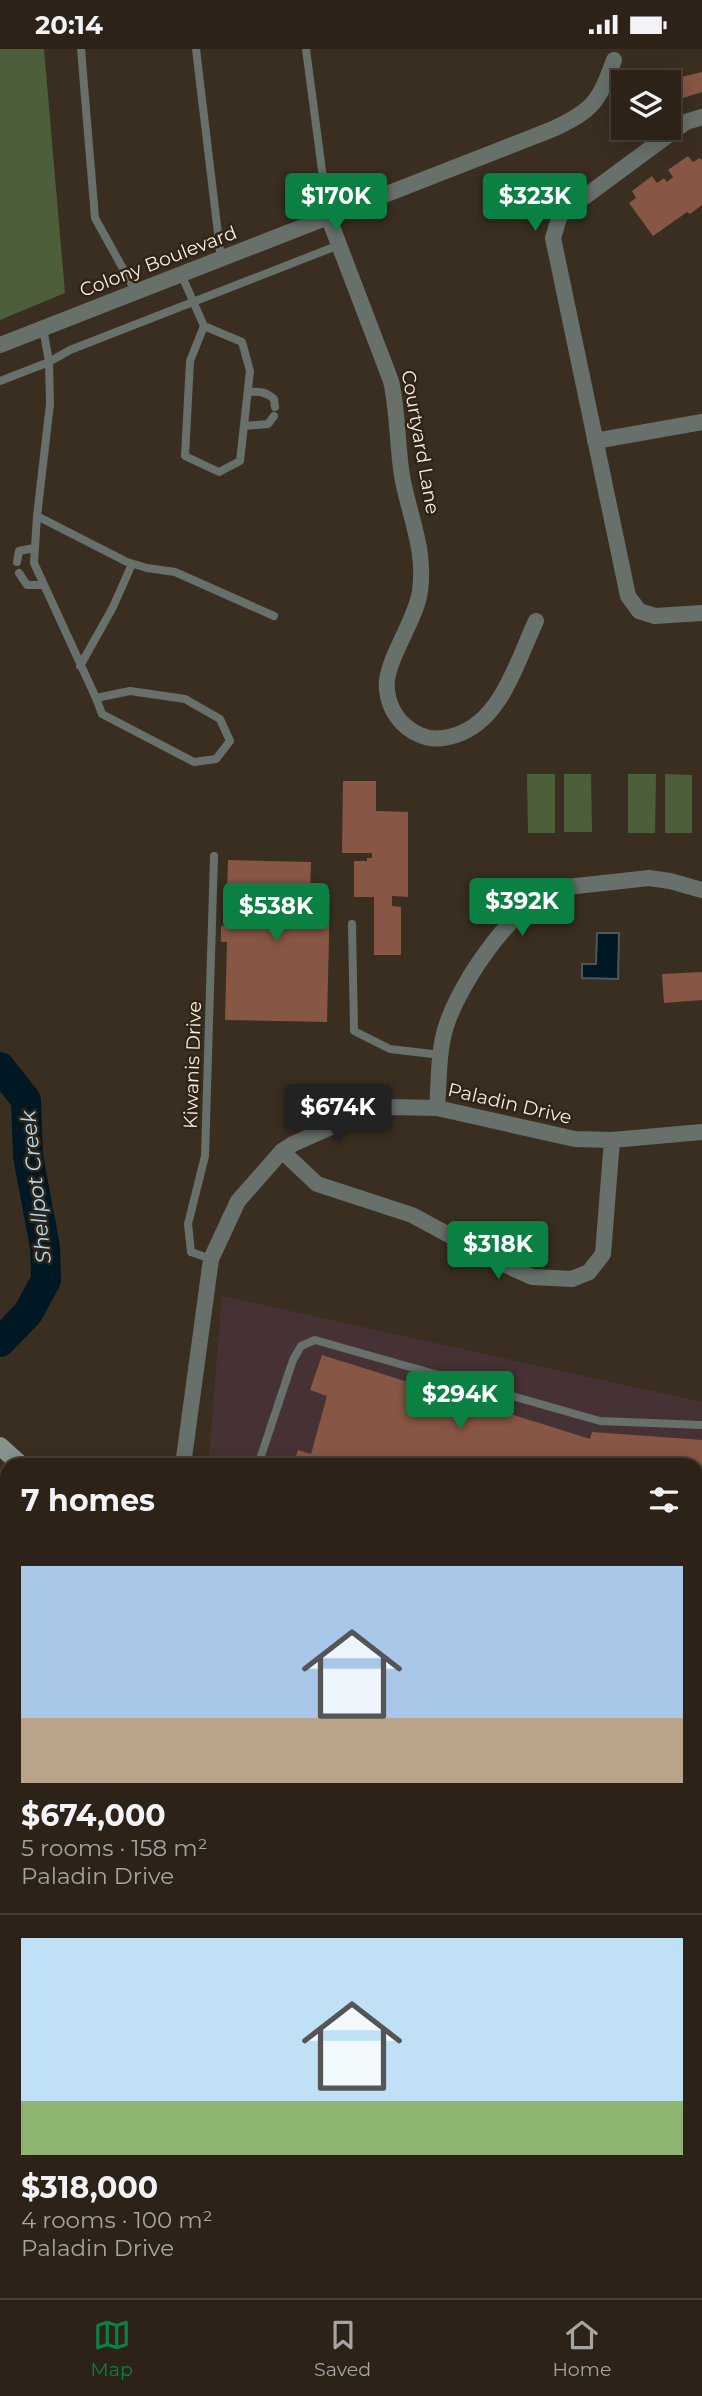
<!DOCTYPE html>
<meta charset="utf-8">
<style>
:root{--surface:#2c2218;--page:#382f25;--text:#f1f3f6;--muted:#a6a4a2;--line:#483f37;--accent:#0b8043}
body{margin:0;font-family:Montserrat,sans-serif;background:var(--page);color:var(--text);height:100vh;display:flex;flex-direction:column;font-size:26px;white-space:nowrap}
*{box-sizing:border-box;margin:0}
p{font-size:23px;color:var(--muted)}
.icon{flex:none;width:38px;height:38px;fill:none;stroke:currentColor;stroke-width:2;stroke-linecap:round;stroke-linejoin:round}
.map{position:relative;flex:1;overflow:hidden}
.details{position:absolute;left:0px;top:1409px;width:704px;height:842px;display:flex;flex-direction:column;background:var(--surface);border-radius:21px 21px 0 0;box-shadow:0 4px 18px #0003,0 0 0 2px var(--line)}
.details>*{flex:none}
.tools{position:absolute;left:611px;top:21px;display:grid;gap:14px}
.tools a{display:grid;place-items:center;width:70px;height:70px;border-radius:0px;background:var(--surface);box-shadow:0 4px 18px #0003,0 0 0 2px var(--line);font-size:35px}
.price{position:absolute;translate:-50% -60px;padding:0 16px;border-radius:7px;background:var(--accent);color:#fff;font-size:23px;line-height:46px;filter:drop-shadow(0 2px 4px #0008)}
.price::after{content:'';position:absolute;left:50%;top:42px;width:21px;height:16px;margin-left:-10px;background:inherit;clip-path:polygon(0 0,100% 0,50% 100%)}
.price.on{background:#222;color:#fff}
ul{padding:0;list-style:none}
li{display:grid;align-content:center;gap:14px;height:371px;padding:0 21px}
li+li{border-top:2px solid var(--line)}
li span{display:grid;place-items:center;height:217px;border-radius:0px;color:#555}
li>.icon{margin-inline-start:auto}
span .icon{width:126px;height:126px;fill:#fffc;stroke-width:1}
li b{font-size:30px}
h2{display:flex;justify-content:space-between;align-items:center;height:84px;padding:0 21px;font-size:30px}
.status{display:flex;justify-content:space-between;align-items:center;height:49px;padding:0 35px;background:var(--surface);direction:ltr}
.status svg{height:19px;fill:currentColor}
.tab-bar{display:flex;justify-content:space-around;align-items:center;height:98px;border-top:2px solid var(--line);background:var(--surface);font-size:19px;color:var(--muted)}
.tab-bar a{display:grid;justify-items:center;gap:4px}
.tab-bar .on{color:var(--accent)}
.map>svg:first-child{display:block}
.commercial{fill:#463235}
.green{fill:#4c5f3a}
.water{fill:#001824;stroke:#4a585e;stroke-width:2}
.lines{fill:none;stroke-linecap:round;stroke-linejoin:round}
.river{stroke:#001824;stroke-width:30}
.building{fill:#885644}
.lane{stroke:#68706b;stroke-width:8}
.street{stroke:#68706b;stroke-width:16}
.secondary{stroke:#86948b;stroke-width:18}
.primary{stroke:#9eafa4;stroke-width:18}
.rail-casing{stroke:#ddd4cb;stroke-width:8}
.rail{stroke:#302416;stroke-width:5;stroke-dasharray:16;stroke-linecap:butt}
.labels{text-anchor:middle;stroke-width:5;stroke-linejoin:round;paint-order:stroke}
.street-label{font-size:19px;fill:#f5ede4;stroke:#302416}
.water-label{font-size:21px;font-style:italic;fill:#acddf5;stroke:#302416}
</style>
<div class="status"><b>20:14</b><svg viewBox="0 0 49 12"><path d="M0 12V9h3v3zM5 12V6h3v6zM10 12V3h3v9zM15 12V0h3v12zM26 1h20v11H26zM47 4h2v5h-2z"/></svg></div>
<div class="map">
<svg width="702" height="2249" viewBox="0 0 702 2249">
<rect width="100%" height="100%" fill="#3a2e20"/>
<path class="commercial" d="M 222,1247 L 702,1353 L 702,1674 L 696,1674 L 696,1416 L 208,1416 Z"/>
<path class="green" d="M 0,0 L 44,0 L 65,244 L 0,271 Z
M 527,725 L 555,725 L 555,784 L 528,784 Z
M 564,725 L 591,725 L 592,783 L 564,783 Z
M 628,725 L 656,725 L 655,784 L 628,784 Z
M 665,725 L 692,726 L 692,784 L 665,784 Z"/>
<path class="water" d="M 597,884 L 619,884 L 618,930 L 582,929 L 582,915 L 596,915 Z
M 702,2123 L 702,2249 L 392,2249 L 392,2244 L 696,2244 L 696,2126 Z"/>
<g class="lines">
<path class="river" d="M 0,1018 L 26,1051 L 28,1107 L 45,1198 L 46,1231 L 28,1264 L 0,1293"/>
</g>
<path class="building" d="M 702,23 L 702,43 L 673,52 L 668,31 Z
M 688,107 L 693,113 L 700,109 L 702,111 L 702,156 L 690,165 L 687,163 L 653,187 L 629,154 L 636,149 L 632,142 L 652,127 L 657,134 L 664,129 L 667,133 L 673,128 L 668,121 Z
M 343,732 L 376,732 L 376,762 L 408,763 L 408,848 L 392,847 L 392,857 L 401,858 L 401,906 L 374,906 L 374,848 L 354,848 L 354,812 L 367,812 L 367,809 L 372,809 L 372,804 L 342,804 Z
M 228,811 L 311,813 L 310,845 L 330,845 L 327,973 L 225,971 L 227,893 L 221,893 L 221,877 L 226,877 Z
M 702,923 L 702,951 L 664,954 L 662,925 Z
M 322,1306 L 590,1390 L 592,1383 L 702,1391 L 702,1480 L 696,1479 L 696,1416 L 293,1416 L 298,1401 L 311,1405 L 327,1347 L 310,1341 Z"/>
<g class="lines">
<path class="lane" d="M 81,0 L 95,169 L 136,243
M 196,0 L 221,210
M 306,0 L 328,167
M 181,225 L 204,277 L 242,293 L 250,322 L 240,412 L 219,423 L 185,407 L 190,312 L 204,277
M 0,332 L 49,313 L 43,279
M 249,343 C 259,342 266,343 274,350 L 275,358
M 244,377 L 268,375 L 274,367
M 37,467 L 127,513 L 147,519 L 175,523 L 274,567
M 17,513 L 19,502 L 34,499
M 19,524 L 27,536 L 44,536
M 80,617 L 113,558 L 132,515
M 96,649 L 102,665 L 194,713 L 216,710 L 230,692 L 220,670 L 185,650 L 130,642 L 96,649 L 34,514 L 37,467 L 50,355 L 49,313 L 70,301 L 339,196
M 352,875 L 354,982 L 390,1000 L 441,1006
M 211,1210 L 191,1203 L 188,1175 L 205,1107 L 214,807
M 258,1416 L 293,1311 L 301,1297 L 315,1291 L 600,1372 L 702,1376
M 696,1499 L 702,1500
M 696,1655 L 702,1656"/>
<path class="street" d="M 702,68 L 686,73 L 560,166 L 553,189 L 628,547 L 639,562 L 655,567 L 702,564
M 328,167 L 391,332 C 398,363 397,395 402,427 C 409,466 426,501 420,542 C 416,573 383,614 387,641 C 389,661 401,678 420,686 C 431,691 444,690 456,686 C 502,671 517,612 536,572
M 0,296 L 553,80 C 594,61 599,52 614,11
M 595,392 L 702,373
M 437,1059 C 439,1036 438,1011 443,989 C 451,945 514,851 558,839 L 649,829 L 670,832 L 702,841
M 282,1102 L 317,1135 L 412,1166 L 499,1213 L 532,1228 L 572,1230 L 589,1223 L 603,1205 L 612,1091
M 183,1416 L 211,1210 L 238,1152 L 282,1102 L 293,1095 L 360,1065 L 389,1058 L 437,1059 L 575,1090 L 612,1091 L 702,1083"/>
<path class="secondary" d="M 0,1397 L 21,1416"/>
<path class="primary" d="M 0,1530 L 7,1532
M 0,1559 L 7,1561
M 696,1700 L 702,1701
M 696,1735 L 702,1736"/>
<defs>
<path id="rail" d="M 696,2030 L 702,2029
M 696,2050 L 702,2049
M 696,2074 L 702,2073
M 0,2231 L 7,2228
M 9,2249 L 26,2244
M 88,2249 L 104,2244"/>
</defs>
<use href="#rail" class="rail-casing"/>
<use href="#rail" class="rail"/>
</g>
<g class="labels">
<g class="street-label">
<text transform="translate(158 212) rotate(-21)" y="7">Colony Boulevard</text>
<text transform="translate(421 393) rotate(80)" y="7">Courtyard Lane</text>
<text transform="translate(192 1016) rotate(-88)" y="7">Kiwanis Drive</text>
<text transform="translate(510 1054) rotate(13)" y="7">Paladin Drive</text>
</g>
<g class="water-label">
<text transform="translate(36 1138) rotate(-96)" y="7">Shellpot Creek</text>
</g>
</g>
</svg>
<div class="tools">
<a><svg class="icon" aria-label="layers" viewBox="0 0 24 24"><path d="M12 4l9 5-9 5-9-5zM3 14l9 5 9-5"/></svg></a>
</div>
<b class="price" style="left:336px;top:184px">$170K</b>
<b class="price" style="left:535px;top:184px">$323K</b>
<b class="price" style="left:522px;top:889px">$392K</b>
<b class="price" style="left:276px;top:894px">$538K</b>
<b class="price on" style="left:338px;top:1095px">$674K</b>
<b class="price" style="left:498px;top:1232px">$318K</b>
<b class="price" style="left:460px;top:1382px">$294K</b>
<section class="details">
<h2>7 homes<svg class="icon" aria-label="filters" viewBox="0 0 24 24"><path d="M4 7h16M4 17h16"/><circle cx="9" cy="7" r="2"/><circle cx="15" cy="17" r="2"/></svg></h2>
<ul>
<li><span style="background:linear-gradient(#a9c7e8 70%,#b9a48a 0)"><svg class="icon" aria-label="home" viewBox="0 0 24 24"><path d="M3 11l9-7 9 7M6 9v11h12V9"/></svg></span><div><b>$674,000</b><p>5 rooms · 158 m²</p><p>Paladin Drive</p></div></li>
<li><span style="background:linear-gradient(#bfe0f5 75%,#8fb573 0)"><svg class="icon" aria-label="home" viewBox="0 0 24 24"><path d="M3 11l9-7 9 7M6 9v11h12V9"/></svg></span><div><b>$318,000</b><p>4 rooms · 100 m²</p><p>Paladin Drive</p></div></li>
</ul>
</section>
</div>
<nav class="tab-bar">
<a class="on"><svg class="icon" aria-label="map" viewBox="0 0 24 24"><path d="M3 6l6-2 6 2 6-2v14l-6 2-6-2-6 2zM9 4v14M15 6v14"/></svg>Map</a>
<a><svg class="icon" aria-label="saved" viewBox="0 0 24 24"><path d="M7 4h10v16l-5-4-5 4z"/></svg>Saved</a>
<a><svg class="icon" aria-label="home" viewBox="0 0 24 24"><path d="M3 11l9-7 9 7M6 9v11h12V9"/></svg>Home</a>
</nav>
